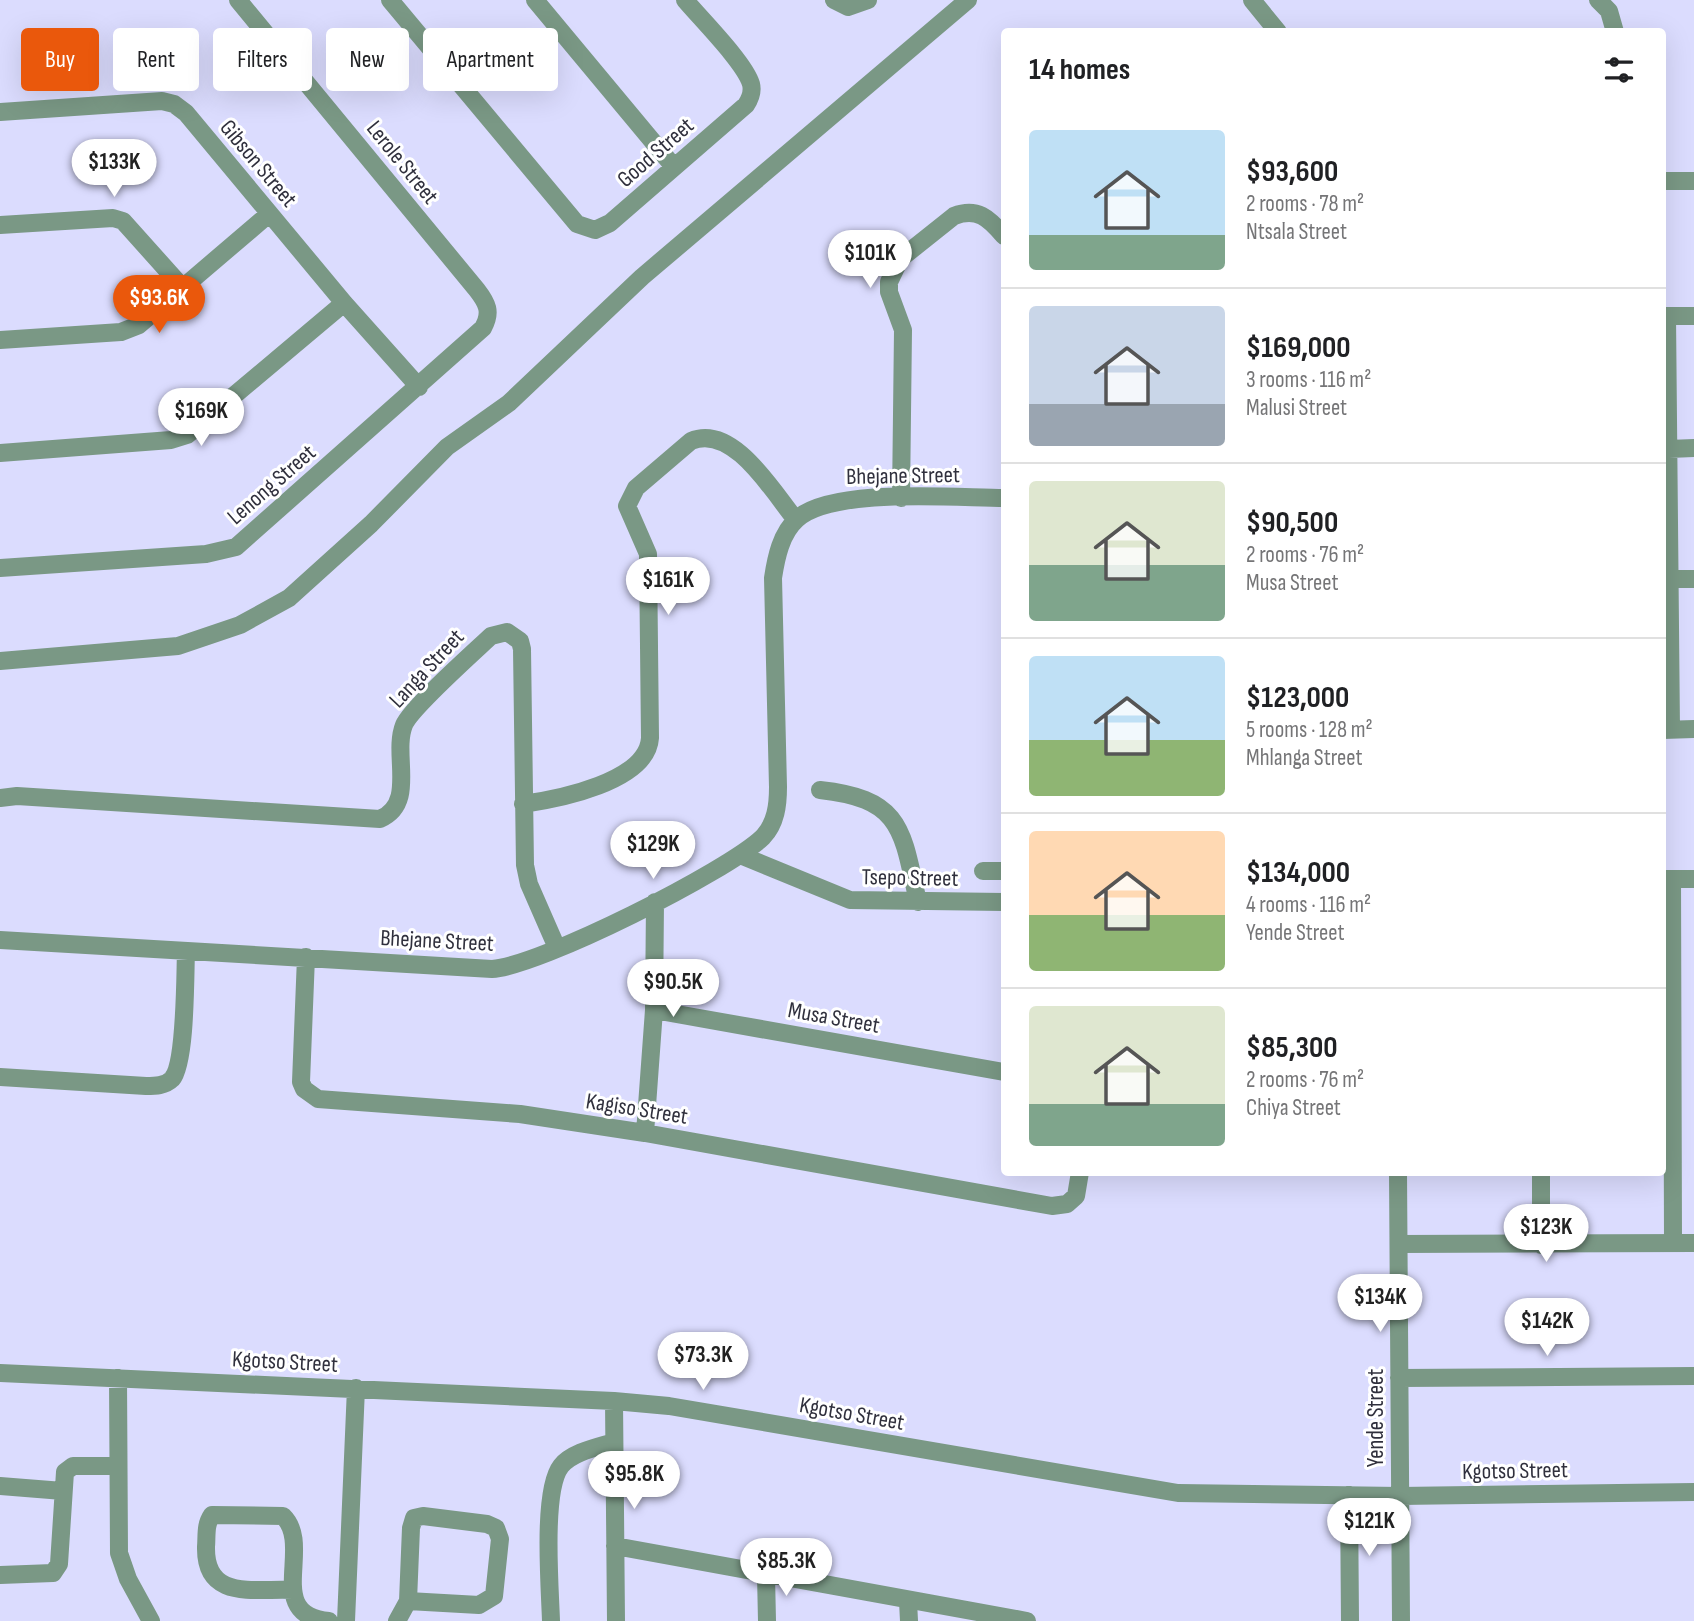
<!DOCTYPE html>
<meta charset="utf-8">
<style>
:root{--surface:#fff;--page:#f6f6f6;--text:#202124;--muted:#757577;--line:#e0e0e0;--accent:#ea580c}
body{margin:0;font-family:"Sofia Sans Condensed",sans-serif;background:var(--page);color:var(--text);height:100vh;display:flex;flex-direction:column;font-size:26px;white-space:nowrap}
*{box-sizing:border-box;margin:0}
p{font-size:23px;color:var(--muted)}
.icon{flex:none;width:38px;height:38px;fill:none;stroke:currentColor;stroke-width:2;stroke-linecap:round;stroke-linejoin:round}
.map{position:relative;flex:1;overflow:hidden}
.sheet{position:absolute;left:1001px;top:28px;width:665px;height:1148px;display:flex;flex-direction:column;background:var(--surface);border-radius:7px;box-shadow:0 7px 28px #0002}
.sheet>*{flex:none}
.guide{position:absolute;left:21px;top:28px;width:665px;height:63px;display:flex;gap:14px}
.price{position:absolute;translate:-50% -60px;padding:0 16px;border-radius:24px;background:#fff;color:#222;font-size:23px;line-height:46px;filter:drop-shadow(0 2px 4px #0008)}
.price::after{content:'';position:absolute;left:50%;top:42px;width:21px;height:16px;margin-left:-10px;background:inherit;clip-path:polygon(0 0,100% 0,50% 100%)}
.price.current{background:var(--accent);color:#fff}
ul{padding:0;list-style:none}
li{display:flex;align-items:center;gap:21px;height:175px;padding:0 28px}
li+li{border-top:2px solid var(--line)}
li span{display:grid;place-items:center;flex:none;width:196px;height:140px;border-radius:7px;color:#555}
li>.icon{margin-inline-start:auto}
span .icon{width:84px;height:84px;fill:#fffc;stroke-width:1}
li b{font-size:30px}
h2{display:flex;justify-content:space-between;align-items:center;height:84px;padding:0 28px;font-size:30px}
.chip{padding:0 24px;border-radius:7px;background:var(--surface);box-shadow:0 7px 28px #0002;font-size:24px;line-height:63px}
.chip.current{background:var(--accent);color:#fff}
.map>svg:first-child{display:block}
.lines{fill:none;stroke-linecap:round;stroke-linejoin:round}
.minor{stroke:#7a9885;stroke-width:18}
.labels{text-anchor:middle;stroke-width:6;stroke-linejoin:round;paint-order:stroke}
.street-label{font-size:23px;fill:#30303d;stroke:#fff}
</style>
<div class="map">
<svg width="1694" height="1621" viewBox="0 0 1694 1621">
<rect width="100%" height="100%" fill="#dbdcfe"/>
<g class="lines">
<path class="minor" d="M 390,0 L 577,224 L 595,230 L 610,223 L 746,105 C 750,99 753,92 751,84 C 745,63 701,19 685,0
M 535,0 L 674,167
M 834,0 L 848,7 L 868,0
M 1252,0 L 1278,32
M 1598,0 L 1609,11 L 1615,32
M 0,112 L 162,101 L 174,104 L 186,113 L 344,303 L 419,387
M 1662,181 L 1694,181
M 0,225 L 113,218 L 123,221 L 183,288
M 1662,316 L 1694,316
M 1667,316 L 1671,730
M 0,340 L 121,332 L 139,325 L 269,214
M 1669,449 L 1694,448
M 0,453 L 171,440 L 187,435 L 344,303
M 901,498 L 903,330 L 889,292 L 889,282 L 900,259 L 954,216 C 977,207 989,218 1004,236
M 0,568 L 206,554 L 236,547 L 483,328 C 492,312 487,303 477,290 L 238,0
M 1671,579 L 1694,579
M 0,661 L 178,646 L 240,625 L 289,598 L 371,524 L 447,447 L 509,403 L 642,277 L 968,0
M 1663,730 L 1694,729
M 820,790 C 902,799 902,829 918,902
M 0,798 L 17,796 L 380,819 C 417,803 392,755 404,725 C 411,708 474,652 491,636 L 507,632 L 520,641 L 522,649 L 525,865 L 529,884 L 557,948
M 523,804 C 558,799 647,782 650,738 L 648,554 L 627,506 L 636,488 L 691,441 C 733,423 773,492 796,520
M 740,855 L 850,900 L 1004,902
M 983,871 L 1004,871
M 1662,879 L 1694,879
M 1672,879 L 1673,1243
M 0,940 L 492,969 C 540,966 728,871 763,837 C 776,823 778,805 778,787 L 773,578 C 776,558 781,533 797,519 C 832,487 956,498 1004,498
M 306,957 L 301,1082 L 304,1089 L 318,1099 L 520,1114 L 645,1133 L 1052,1206 L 1067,1204 L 1076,1196 L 1080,1172
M 654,1010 L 1004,1072
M 0,1077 L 146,1086 C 155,1086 165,1086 172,1079 C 186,1063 185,976 186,951
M 645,1133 L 654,1010 L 655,902
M 1398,1172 L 1401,1621
M 1541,1172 L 1541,1245
M 1399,1244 L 1694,1243
M 0,1373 L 614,1401 L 669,1406 L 1178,1493 L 1400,1496 L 1694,1492
M 118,1378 L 119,1553 L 128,1579 L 151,1621
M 1399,1378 L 1694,1376
M 614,1401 L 616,1621
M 0,1486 L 63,1491
M 1349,1495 L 1350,1621
M 615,1546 L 1027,1621
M 0,1575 L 53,1573 L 59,1564 L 65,1472 L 73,1466 L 118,1466
M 766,1575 L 767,1621
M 293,1590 C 254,1588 205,1601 206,1547 C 207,1535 205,1525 212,1515 L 283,1516 C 314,1546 263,1615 329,1621
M 908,1601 L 909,1621
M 346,1621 L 356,1388
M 397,1621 L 408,1601 L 411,1528 L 414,1518 L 423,1516 L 487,1524 L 496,1528 L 500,1539 L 494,1596 L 479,1605 L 408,1601
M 551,1621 C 550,1588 542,1490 561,1466 C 572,1452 598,1447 614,1442"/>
</g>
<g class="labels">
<g class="street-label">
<text transform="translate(655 152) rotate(-41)" y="8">Good Street</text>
<text transform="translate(403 162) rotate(51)" y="8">Lerole Street</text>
<text transform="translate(259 163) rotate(50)" y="8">Gibson Street</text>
<text transform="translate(903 475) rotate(-1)" y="8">Bhejane Street</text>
<text transform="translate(271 484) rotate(-41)" y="8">Lenong Street</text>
<text transform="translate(426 668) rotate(-47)" y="8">Langa Street</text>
<text transform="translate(910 877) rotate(1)" y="8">Tsepo Street</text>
<text transform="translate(437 940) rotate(3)" y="8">Bhejane Street</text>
<text transform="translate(834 1017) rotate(10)" y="8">Musa Street</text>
<text transform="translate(637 1108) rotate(9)" y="8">Kagiso Street</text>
<text transform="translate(285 1361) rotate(3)" y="8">Kgotso Street</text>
<text transform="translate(852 1413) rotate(10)" y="8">Kgotso Street</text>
<text transform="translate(1375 1418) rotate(-90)" y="8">Yende Street</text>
<text transform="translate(1515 1470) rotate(-1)" y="8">Kgotso Street</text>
</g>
</g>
</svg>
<b class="price" style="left:114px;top:199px">$133K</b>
<b class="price" style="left:870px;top:290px">$101K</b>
<b class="price current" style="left:159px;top:335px">$93.6K</b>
<b class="price" style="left:201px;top:448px">$169K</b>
<b class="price" style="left:668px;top:617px">$161K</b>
<b class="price" style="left:653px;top:881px">$129K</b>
<b class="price" style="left:673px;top:1019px">$90.5K</b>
<b class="price" style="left:1546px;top:1264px">$123K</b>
<b class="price" style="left:1380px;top:1334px">$134K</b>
<b class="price" style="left:1547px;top:1358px">$142K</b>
<b class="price" style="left:703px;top:1392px">$73.3K</b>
<b class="price" style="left:634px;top:1511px">$95.8K</b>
<b class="price" style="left:1369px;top:1558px">$121K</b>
<b class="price" style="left:786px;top:1598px">$85.3K</b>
<div class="guide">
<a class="chip current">Buy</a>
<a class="chip">Rent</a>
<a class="chip">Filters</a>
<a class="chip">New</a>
<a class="chip">Apartment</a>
</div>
<section class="sheet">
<h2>14 homes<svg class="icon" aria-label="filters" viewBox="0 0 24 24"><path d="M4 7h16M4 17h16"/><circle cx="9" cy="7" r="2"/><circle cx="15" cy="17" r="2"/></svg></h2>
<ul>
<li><span style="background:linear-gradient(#bfe0f5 75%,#7fa58c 0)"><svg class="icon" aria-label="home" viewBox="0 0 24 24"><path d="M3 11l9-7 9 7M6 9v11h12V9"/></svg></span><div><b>$93,600</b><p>2 rooms · 78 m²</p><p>Ntsala Street</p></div></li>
<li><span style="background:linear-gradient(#c9d6e8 70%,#9aa5b1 0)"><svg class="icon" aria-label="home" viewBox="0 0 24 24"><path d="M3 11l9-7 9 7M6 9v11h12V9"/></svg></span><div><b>$169,000</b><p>3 rooms · 116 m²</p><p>Malusi Street</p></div></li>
<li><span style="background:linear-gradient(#dfe7d0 60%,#7fa58c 0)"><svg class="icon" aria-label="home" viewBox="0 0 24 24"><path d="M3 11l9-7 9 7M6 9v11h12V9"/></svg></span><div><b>$90,500</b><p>2 rooms · 76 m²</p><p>Musa Street</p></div></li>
<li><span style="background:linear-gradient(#bfe0f5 60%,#8fb573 0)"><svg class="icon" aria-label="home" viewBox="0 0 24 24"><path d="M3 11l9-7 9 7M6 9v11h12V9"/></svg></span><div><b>$123,000</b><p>5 rooms · 128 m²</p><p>Mhlanga Street</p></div></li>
<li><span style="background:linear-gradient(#ffd9b3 60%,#8fb573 0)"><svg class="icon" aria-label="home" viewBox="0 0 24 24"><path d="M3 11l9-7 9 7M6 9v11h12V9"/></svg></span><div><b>$134,000</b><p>4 rooms · 116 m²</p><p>Yende Street</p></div></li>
<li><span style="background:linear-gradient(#dfe7d0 70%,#7fa58c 0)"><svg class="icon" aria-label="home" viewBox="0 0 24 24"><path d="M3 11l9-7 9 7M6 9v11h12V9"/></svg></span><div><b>$85,300</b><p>2 rooms · 76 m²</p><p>Chiya Street</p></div></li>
</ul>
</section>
</div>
